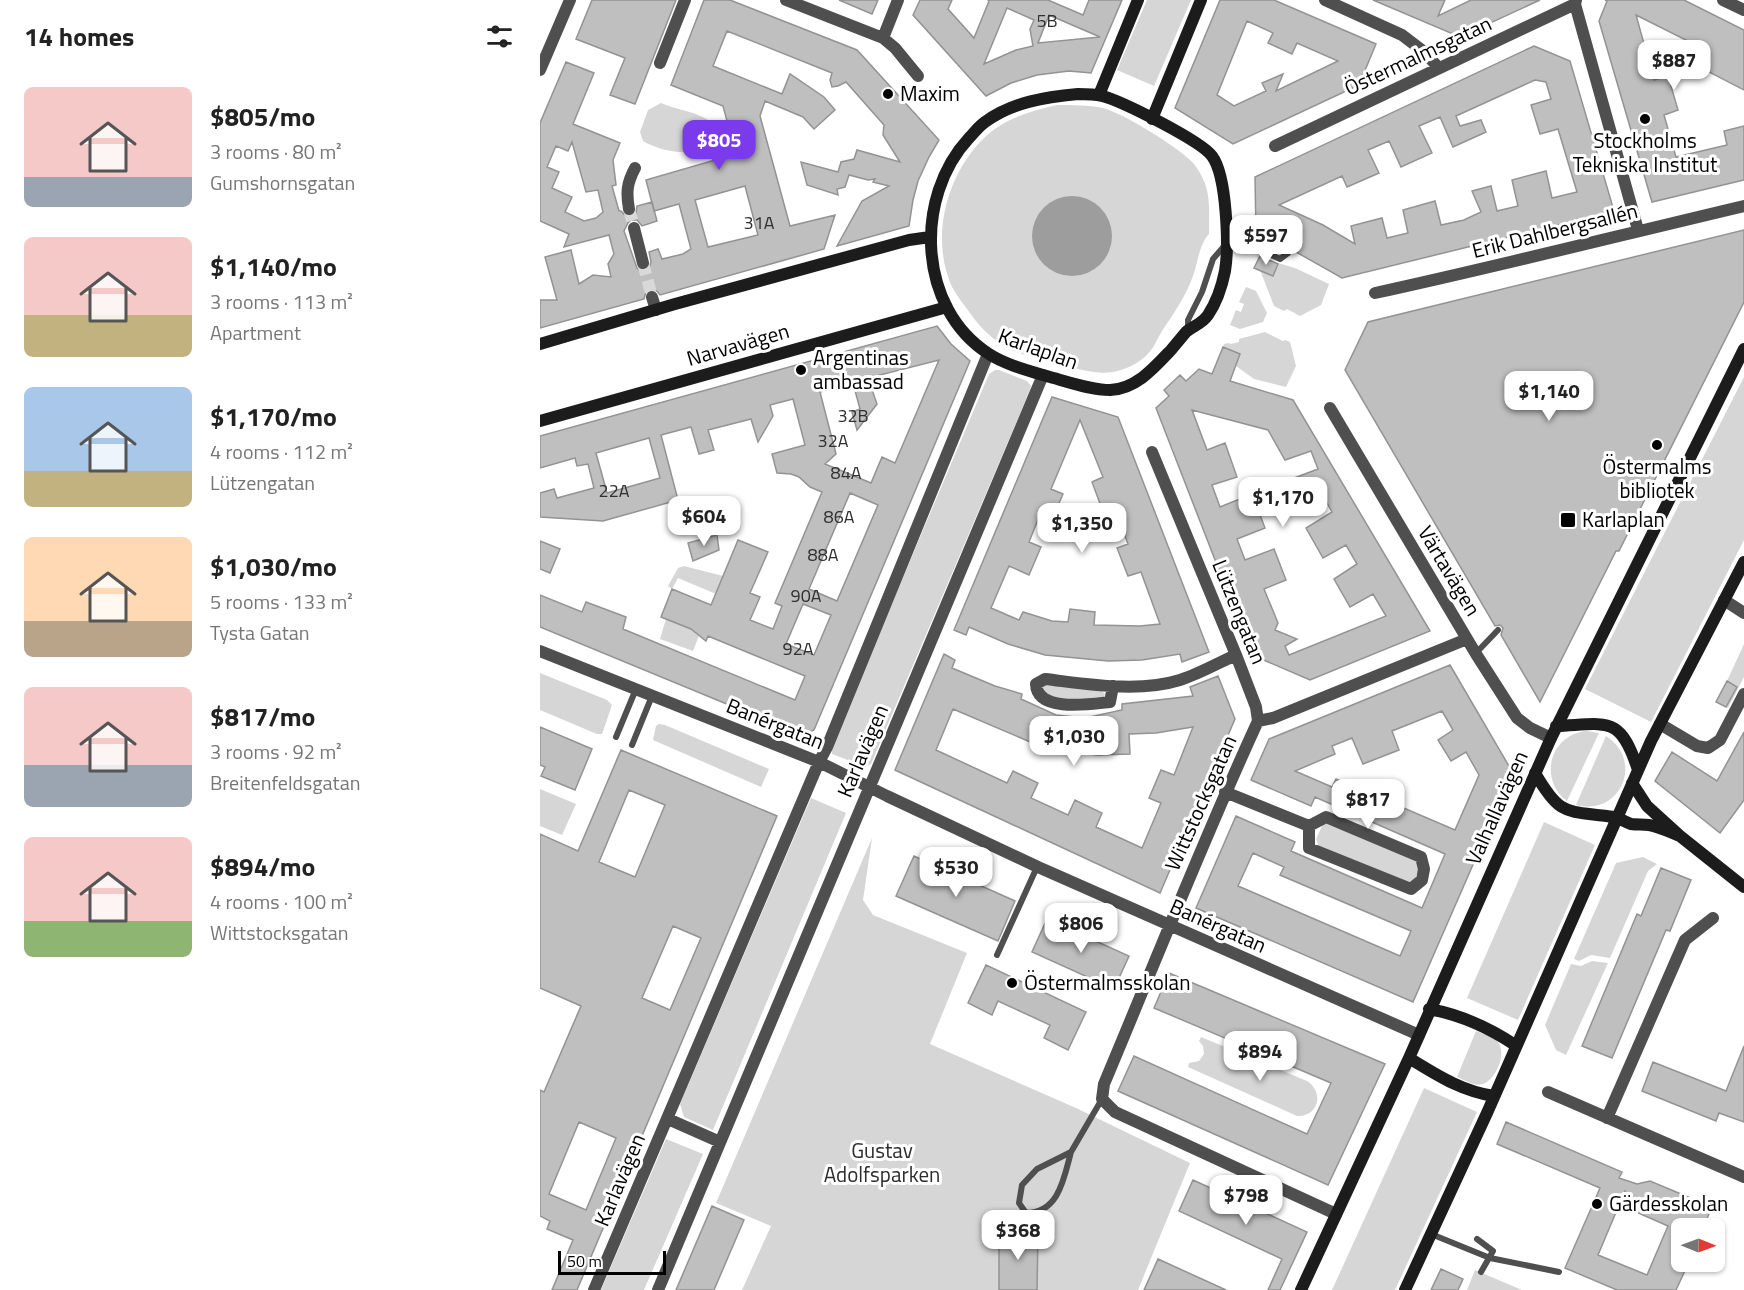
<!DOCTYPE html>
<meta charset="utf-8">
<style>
:root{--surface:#fff;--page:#f6f6f6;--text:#222;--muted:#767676;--accent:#7c3aed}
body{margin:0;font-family:"Titillium Web",sans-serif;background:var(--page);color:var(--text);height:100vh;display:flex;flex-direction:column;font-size:22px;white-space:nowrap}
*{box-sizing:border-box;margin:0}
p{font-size:20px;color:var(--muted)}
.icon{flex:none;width:33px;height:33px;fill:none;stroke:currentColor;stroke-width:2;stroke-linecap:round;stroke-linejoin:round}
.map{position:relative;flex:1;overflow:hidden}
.side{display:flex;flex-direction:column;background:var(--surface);width:540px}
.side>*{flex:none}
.needle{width:39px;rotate:91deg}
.fabs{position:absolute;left:1131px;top:1218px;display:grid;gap:12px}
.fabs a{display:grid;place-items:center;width:54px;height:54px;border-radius:9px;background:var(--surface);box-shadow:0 2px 4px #0004;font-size:30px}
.scale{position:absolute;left:18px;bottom:15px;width:108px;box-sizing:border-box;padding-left:6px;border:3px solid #000;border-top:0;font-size:16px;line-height:21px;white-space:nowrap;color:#000;-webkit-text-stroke:4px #fff;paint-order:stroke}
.price{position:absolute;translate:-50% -51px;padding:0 14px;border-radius:12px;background:#fff;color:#222;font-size:20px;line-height:39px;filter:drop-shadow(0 2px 3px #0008)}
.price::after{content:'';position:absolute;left:50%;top:36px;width:18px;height:14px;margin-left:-9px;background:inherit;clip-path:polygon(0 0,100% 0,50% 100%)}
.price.current{background:var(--accent);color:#fff}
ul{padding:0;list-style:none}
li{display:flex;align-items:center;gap:18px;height:150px;padding:0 24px}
li span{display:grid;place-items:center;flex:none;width:168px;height:120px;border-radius:9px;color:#555}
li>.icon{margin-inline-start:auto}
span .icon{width:72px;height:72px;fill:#fffc;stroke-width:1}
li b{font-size:26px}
h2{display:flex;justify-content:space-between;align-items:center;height:72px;padding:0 24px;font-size:26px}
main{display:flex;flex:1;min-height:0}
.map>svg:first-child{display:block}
.green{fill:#d6d6d6}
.water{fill:#9d9d9d}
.building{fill:#bfbfbf;stroke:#939393;stroke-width:1.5;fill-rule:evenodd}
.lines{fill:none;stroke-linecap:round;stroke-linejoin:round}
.street-tunnel{stroke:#d9d9d9;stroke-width:12;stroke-dasharray:12 6;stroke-linecap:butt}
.lane{stroke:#4f4f4f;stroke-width:6}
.street{stroke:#4f4f4f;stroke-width:12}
.secondary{stroke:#1c1c1c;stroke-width:12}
.poi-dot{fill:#000;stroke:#fff;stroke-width:2}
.labels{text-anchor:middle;stroke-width:6;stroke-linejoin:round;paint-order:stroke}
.number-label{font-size:18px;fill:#303030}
.street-label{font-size:21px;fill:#000;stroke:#fff}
.poi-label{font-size:21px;fill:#000;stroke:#fff;text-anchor:start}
.park-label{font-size:21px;fill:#2d2d2d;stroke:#fff}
</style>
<main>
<section class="side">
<h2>14 homes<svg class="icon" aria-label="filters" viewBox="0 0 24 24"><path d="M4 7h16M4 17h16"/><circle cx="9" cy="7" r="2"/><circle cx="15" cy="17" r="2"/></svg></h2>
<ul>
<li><span style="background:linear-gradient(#f6c9c9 75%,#9aa5b1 0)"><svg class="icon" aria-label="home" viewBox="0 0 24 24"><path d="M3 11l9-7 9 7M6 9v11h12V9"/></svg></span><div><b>$805/mo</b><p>3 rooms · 80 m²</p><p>Gumshornsgatan</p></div></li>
<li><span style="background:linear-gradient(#f6c9c9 65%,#c2b280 0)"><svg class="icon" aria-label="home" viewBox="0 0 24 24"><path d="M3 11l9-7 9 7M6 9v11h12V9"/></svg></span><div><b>$1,140/mo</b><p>3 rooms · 113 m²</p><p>Apartment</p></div></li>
<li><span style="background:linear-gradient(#a9c7e8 70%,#c2b280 0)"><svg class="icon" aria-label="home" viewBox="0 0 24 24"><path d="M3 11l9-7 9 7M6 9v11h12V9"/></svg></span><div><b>$1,170/mo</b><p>4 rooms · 112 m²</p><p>Lützengatan</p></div></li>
<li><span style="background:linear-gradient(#ffd9b3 70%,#b9a48a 0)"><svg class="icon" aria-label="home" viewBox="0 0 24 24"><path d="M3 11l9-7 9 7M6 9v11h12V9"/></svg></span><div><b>$1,030/mo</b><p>5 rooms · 133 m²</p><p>Tysta Gatan</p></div></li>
<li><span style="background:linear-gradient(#f6c9c9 65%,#9aa5b1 0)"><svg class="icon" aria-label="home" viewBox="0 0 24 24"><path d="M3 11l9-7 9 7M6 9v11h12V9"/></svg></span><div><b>$817/mo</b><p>3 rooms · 92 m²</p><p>Breitenfeldsgatan</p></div></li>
<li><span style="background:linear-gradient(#f6c9c9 70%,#8fb573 0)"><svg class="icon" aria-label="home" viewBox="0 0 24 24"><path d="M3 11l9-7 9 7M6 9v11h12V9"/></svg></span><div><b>$894/mo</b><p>4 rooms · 100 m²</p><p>Wittstocksgatan</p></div></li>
</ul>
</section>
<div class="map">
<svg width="1204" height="1290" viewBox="0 0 1204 1290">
<rect width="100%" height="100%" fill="#fff"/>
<path class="green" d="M 607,0 L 651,0 L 614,86 L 577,70 Z
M 121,103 C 134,109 161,113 169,121 C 187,140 154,153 139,152 C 127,151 113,147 103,141 L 100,132 L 108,110 Z
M 517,105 C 532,105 548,105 563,108 C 583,113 640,148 654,164 C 657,168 661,174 663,179 C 671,195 669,216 669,234 C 659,245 658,262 653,276 C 646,296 634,313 622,331 C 615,343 613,351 601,360 C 574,379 552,373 523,365 C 503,359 480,356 462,345 C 449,336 439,326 430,313 C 424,305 417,296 412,287 C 390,238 406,176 443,139 C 463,119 490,111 517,105 Z
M 738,263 L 755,268 L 789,284 L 781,305 L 760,316 L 747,309 L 744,311 L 734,306 L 720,270 L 733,275 Z
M 706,287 L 716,291 L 727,313 L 723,322 L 700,329 L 690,325 L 696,310 L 701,312 L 704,304 L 699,302 Z
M 725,332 L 743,341 L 745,340 L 750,342 L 756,366 L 746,387 L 714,379 L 696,366 L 700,354 L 683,347 L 684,344 L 689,343 L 691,344 L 699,342 L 699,339 Z
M 455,370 L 459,370 L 487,381 L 491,386 L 490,390 L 331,764 L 326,767 L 292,754 L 291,748 L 449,374 Z
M 1204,377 L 1204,540 L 1111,722 L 1045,689 Z
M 144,566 L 183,576 L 176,594 L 138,578 L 132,589 L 128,586 L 138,568 Z
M 126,619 L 160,633 L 153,651 L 120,639 Z
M 1204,644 L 1204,677 L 1188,708 L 1186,707 L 1197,687 L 1187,681 Z
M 0,673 L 67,700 L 72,705 L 62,734 L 57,734 L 0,710 Z
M 506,684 L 561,690 L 565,694 L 563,699 L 518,700 L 502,691 L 502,686 Z
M 119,724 L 125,725 L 229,769 L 221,787 L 113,740 L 116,726 Z
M 1046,731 L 1059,733 L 1027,801 C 998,779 1010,735 1046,731 Z
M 1066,736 C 1105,761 1080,817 1036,805 Z
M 0,789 L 36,804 L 22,835 L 0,826 Z
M 271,798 L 306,813 L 173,1130 L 144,1117 L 140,1104 Z
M 1004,822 L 1055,845 L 978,1020 L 927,998 Z
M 783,824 L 787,824 L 878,859 L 880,866 L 874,882 L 869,882 L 866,885 L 779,847 L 776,839 Z
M 332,838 L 323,900 L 333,915 L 427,953 L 390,1044 L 536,1108 L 650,1163 L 598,1290 L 202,1290 L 231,1226 L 176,1203 Z
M 1103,857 L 1117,864 L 1108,871 L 1070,958 L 1051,955 L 1039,961 L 1034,959 L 1076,863 Z
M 1052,961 L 1068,963 L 1026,1055 L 1016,1050 L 1005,1025 L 1031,964 L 1041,966 Z
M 936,1031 C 943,1034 952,1036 957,1041 C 968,1052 956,1080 943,1084 C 934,1087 925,1080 917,1077 Z
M 661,1037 L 767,1081 C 785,1093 778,1117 757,1116 L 648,1067 L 649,1063 L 659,1061 L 664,1054 L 663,1046 L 659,1041 Z
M 884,1088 L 937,1112 L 855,1290 L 792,1290 Z
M 126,1139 L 163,1154 L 104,1290 L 61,1290 Z
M 935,1270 L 982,1290 L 927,1290 Z"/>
<path class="water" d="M492 236a40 40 0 1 1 80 0a40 40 0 1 1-80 0Z"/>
<path class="building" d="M 52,0 L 136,0 L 95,104 L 70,95 L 85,58 L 36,39 Z
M 164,0 L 190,0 L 317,50 L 399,140 L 389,157 L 378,181 L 373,200 L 369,226 L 297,246 L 322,201 L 349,186 L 333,182 L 335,179 L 328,180 L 309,175 L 305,187 L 297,189 L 298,195 L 267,185 L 261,162 L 298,172 L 301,162 L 314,159 L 317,150 L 360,162 L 343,135 L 344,125 L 306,82 L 298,86 L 292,87 L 290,80 L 292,73 L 187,31 L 173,66 L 242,94 L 250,74 L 284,97 L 295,110 L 274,129 L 263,117 L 225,101 L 220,116 L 250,226 L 295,215 L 284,249 L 120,295 L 117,291 L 110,289 L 106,292 L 104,299 L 0,328 L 0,300 L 17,300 L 5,257 L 31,250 L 39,284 L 53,275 L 71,277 L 68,264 L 74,254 L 69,235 L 24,247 L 29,234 L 0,221 L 0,123 L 26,62 L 54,73 L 33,124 L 80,143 L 73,160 L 76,185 L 72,186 L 79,211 L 81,211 L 86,216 L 91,217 L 96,213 L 97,206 L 112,202 L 117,221 L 102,226 L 97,220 L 91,220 L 88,223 L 84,231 L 97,268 L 101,271 L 109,268 L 111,262 L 109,252 L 118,249 L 122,259 L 143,254 L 151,249 L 139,204 L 114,211 L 106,180 L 196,154 L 183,106 L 131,85 ZM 32,142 L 46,192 L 58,190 L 63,212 L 56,218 L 44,221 L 25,212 L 32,197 L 12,188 L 19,172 L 7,167 L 16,146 L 28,151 ZM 205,186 L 218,235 L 168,247 L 155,200 Z
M 299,0 L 338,0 L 332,14 Z
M 380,0 L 412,0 L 408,9 L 434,38 L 449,1 L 448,0 L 508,0 L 543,15 L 549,0 L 582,0 L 551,73 L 529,71 L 497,75 L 471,83 L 446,96 L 373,15 ZM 467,8 L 494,20 L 490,29 L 493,46 L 476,50 L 444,64 ZM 509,15 L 560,37 L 498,43 Z
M 680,0 L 734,0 L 836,44 L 819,85 L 693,144 L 635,108 ZM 707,21 L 733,33 L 728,43 L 752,54 L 757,43 L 798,61 L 736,91 L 743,74 L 722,83 L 726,91 L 694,106 L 677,95 Z
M 833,0 L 905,0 L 898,16 L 931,0 L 1000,0 L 920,37 Z
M 1065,0 L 1144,0 L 1204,30 L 1204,90 L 1140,57 L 1148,41 L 1096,15 L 1114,80 L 1128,76 L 1138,110 L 1124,115 L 1136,157 L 1187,145 L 1184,131 L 1204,126 L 1204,180 L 1112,202 L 1059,21 L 1067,1 Z
M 994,46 L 1030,61 L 1074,211 L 802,278 L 749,248 L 745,247 L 739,253 L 724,246 L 727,239 L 716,234 L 715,177 ZM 995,80 L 1006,82 L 1011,99 L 991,105 L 1000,134 L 1018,129 L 1037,192 L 1012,198 L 1006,171 L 972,180 L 978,206 L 957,211 L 951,186 L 932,191 L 941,212 L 924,220 L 901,225 L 895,201 L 863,210 L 868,233 L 847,238 L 842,218 L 811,226 L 815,244 L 783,225 L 739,205 L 802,176 L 807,187 L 839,173 L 828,150 L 849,141 L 861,167 L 892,153 L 879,126 L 900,117 L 913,147 L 946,132 L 941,120 L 920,126 L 916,116 Z
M 1204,230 L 1204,302 L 1079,551 L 1076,551 L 1000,702 L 961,635 L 963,628 L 960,625 L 955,626 L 805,370 L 828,322 Z
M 720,256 L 738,264 L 733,276 L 714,268 Z
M 397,326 L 411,344 L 430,361 L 274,730 L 262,735 L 0,627 L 0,595 L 42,612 L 46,602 L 86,617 L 83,629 L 255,700 L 265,676 L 168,636 L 166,641 L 151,629 L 121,617 L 132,589 L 171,605 L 198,540 L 228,552 L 210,593 L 220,597 L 210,620 L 233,629 L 242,606 L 235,603 L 282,492 L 270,487 L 259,477 L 251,474 L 237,473 L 232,454 L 265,445 L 253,399 L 230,405 L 233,416 L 218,442 L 211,419 L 168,430 L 174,450 L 159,454 L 151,427 L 121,435 L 138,500 L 63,521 L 0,517 L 0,493 L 14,489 L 17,498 L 54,488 L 48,464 L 37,466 L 35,458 L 0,468 L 0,436 ZM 399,360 L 355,463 L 342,457 L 331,483 L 285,464 L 296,454 L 280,392 L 313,383 L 320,409 L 312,412 L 317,430 L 337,404 L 328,378 ZM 109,438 L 120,478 L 67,493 L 56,453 ZM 310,493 L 338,505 L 297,601 L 269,589 ZM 263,604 L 291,615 L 274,655 L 246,644 Z
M 683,347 L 700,354 L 690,381 L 753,400 L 890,631 L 770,680 L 712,655 L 616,408 L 629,396 L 624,390 L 640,375 L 646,381 L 659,369 L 672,374 ZM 652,410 L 728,430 L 745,460 L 771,451 L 778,469 L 741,483 L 754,508 L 781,492 L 792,512 L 766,528 L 783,558 L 806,545 L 817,564 L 794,579 L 810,607 L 833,594 L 846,616 L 749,655 L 745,646 L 757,639 L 735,630 L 738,623 L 724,589 L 746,580 L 734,549 L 705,560 L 697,539 L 725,528 L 712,494 L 680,507 L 672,485 L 697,477 L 685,443 L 667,450 Z
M 512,397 L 578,417 L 669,652 L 642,662 L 640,654 L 602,660 L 568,661 L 505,655 L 468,644 L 429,627 L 426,635 L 414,630 ZM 540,420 L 563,477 L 552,482 L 562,509 L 573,504 L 588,544 L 577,548 L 588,576 L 601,572 L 620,624 L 600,626 L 554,625 L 555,612 L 530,609 L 528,622 L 512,621 L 483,612 L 479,620 L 451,608 L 469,566 L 489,575 L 501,547 L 489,542 L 499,517 L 511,522 L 523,494 L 511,489 Z
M 177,535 L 179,550 L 153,561 L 148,543 Z
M 0,541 L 20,549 L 10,573 L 0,569 Z
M 404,654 L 415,660 L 412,668 L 455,686 L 482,694 L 481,699 L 516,715 L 545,718 L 582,710 L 582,704 L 653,696 L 650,687 L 678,676 L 695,719 L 620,893 L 355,770 ZM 413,709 L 509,750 L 558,755 L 590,754 L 589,734 L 616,733 L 653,727 L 634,775 L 621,770 L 609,798 L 621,803 L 602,848 L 556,827 L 562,813 L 535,800 L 528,815 L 491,798 L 498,783 L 473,771 L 467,783 L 396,750 Z
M 910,665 L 973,773 L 873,1002 L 656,908 L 696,816 L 755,842 L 751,851 L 882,908 L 905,854 L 775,797 L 771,806 L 711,780 L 729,739 ZM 902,711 L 913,730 L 898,740 L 911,761 L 926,752 L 939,775 L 915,830 L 796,779 L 792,787 L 755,771 L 795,754 L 792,746 L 812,738 L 823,764 L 859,750 L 852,731 ZM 713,853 L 744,867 L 740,875 L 871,931 L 860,956 L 698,886 Z
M 1187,681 L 1197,687 L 1186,707 L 1176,702 Z
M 0,727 L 52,749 L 35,790 L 1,776 L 5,767 L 0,765 Z
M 1204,732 L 1204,800 L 1180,833 L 1115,781 L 1132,752 L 1177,781 Z
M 81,750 L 237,816 L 37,1290 L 12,1290 L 33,1240 L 7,1229 L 10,1221 L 0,1216 L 0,1090 L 4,1092 L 41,1006 L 0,988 L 0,834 L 38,851 ZM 89,790 L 125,805 L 95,877 L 59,862 ZM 133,926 L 161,938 L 130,1010 L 102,998 ZM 39,1122 L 76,1138 L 46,1210 L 9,1194 Z
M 374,856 L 475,901 L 458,941 L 356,896 Z
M 1121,868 L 1151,880 L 1130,931 L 1126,930 L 1072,1058 L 1042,1046 L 1097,914 L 1101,916 Z
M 507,919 L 589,956 L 574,989 L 492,952 Z
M 446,965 L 546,1012 L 528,1050 L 504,1038 L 510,1025 L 458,1001 L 452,1015 L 428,1003 Z
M 629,973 L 845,1064 L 788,1185 L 578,1091 L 594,1056 L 767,1134 L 791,1083 L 614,1008 Z
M 1204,1046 L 1204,1122 L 1179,1113 L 1176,1121 L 1102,1091 L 1113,1062 L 1186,1091 Z
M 966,1122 L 1082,1172 L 1079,1178 L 1097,1184 L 1110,1181 L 1172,1207 L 1163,1228 L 1142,1228 L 1142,1262 L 1149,1262 L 1136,1290 L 1077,1290 L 1025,1268 L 1060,1188 L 957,1144 ZM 1085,1191 L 1096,1212 L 1128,1226 L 1107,1275 L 1058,1255 Z
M 653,1180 L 767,1232 L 740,1290 L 728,1290 L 742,1259 L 639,1211 Z
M 172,1206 L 204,1220 L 174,1290 L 136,1290 Z
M 459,1233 L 498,1233 L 497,1290 L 459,1290 Z
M 618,1259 L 686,1290 L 604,1290 Z
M 901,1269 L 923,1279 L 918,1290 L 891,1290 Z"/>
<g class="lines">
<path class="street-tunnel" d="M 89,209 L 94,228
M 103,263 L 112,297"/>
<path class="lane" d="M 648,330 L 648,320 L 662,292 L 673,259 L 686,244 L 713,247 L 740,259 L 748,253
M 936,653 L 958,630
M 76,737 L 96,689
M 92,745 L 112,696
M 457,955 L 497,867
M 531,1152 C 524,1178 519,1213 486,1213 L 479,1203 L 482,1185 L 497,1169 L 531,1152 L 562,1099
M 891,1234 L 950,1258 L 1019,1272
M 937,1239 L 953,1251 L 941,1272"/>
<path class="street" d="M 246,0 L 343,38 L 355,48 L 378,76
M 785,0 L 862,35 L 883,51 L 899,68
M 1183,0 L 1204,10
M 1035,4 L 1098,230
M 343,38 L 358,0
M 120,63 L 145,0
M 0,70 L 30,0
M 735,146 L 1035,4 L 1036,0
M 89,209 C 86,192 87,183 95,168
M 94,228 L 103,263
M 835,293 C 959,266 1081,235 1204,206
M 112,297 L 116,310
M 790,408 L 936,654 L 977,718 L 990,728 L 1011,738
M 612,452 L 696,655 L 716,707 L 718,721
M 1184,600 L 1204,613
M 0,651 L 279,762 L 347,796 L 498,867 L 879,1035
M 573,686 L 570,702 C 551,704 497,713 496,684 L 505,679 C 548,684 598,693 640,680 C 659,674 678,663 696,655
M 718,721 C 663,840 615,963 564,1084 L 562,1099 L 575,1112 L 796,1214
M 718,721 L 733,718 L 927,639
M 1120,724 L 1157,746 L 1168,748 L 1180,740 L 1204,694
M 685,792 L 769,826
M 786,817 L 881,857 L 884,869 L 882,880 L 871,889 L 769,848 L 769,826 Z
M 1008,1092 L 1204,1177
M 1067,1118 L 1145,940 L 1173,918
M 128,1119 L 180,1142
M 54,1290 L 279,762 L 287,747 L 448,354
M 118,1290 L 503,375"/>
<path class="secondary" d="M 538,94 C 546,94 554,94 562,96 C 582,101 661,141 672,156 C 687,176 689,247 685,271 C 682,286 676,303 668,315 C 662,324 653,326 646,332 C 641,338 636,344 631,350 C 614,368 596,389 570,390 C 550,390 529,382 510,377 C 490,371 466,365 449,354 C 377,308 374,197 429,138 C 434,133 439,126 445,122 C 472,102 506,97 538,94 Z
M 559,95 L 598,0
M 612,119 L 661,0
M 0,344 L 135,304 L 369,240 L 390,237
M 0,421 L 407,307
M 1016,726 C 1067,724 1080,714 1098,770
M 995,773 C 1021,818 1026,810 1074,817 C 1080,818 1085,822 1091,824 C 1097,825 1103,824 1109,825 C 1120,827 1130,832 1140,836
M 1092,783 L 1107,806 L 1140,836 L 1204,887
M 889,1009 C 922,1015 948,1027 975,1045
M 869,1058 C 897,1075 921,1091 954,1096
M 761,1290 L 869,1058 L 1011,738 L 1204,349
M 865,1290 L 947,1113 L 1111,741 L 1204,562"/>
</g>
<g class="poi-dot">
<circle cx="348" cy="94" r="6"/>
<circle cx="1105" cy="119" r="6"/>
<circle cx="261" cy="370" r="6"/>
<circle cx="1117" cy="445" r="6"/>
<rect x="1020" y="512" width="16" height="16" rx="3"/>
<circle cx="472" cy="983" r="6"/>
<circle cx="1057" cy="1204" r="6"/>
</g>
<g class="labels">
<g class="number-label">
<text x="507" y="27">5B</text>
<text x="219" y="229">31A</text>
<text x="313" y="422">32B</text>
<text x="293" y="447">32A</text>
<text x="306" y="479">84A</text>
<text x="74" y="497">22A</text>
<text x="299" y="523">86A</text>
<text x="283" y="561">88A</text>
<text x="266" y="602">90A</text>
<text x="258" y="655">92A</text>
</g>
<g class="street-label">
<text transform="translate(878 56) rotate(-25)" y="7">Östermalmsgatan</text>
<text transform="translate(1015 231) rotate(-14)" y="7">Erik Dahlbergsallén</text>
<text transform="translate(198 345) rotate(-16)" y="7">Narvavägen</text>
<text transform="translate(498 349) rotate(20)" y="7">Karlaplan</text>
<text transform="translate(909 571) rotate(59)" y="7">Värtavägen</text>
<text transform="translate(699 612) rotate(68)" y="7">Lützengatan</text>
<text transform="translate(235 724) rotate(22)" y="7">Banérgatan</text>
<text transform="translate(323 751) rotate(-67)" y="7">Karlavägen</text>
<text transform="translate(661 803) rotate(-66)" y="7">Wittstocksgatan</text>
<text transform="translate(957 808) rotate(-66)" y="7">Valhallavägen</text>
<text transform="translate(678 926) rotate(24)" y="7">Banérgatan</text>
<text transform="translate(80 1180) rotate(-67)" y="7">Karlavägen</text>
</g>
<g class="poi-label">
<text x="360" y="101">Maxim</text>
<text x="1105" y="148" text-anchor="middle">Stockholms<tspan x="1105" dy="24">Tekniska Institut</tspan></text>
<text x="273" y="365">Argentinas<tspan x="273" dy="24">ambassad</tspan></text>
<text x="1117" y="474" text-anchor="middle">Östermalms<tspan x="1117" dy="24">bibliotek</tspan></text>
<text x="1042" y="527">Karlaplan</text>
<text x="484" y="990">Östermalmsskolan</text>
<text x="1069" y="1211">Gärdesskolan</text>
</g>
<g class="park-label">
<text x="342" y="1158">Gustav<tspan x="342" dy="24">Adolfsparken</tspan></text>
</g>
</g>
</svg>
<div class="fabs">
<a><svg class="needle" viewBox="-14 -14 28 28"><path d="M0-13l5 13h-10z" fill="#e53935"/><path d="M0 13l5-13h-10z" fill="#767676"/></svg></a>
</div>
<div class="scale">50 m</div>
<b class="price" style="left:1134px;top:91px">$887</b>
<b class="price current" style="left:179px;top:171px">$805</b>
<b class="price" style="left:726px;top:266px">$597</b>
<b class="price" style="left:1009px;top:422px">$1,140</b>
<b class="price" style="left:743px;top:528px">$1,170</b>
<b class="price" style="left:164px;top:547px">$604</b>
<b class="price" style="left:542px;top:554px">$1,350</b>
<b class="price" style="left:534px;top:767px">$1,030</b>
<b class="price" style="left:828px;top:830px">$817</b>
<b class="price" style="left:416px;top:898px">$530</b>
<b class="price" style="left:541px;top:954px">$806</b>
<b class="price" style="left:720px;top:1082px">$894</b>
<b class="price" style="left:706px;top:1226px">$798</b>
<b class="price" style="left:478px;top:1261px">$368</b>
</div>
</main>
